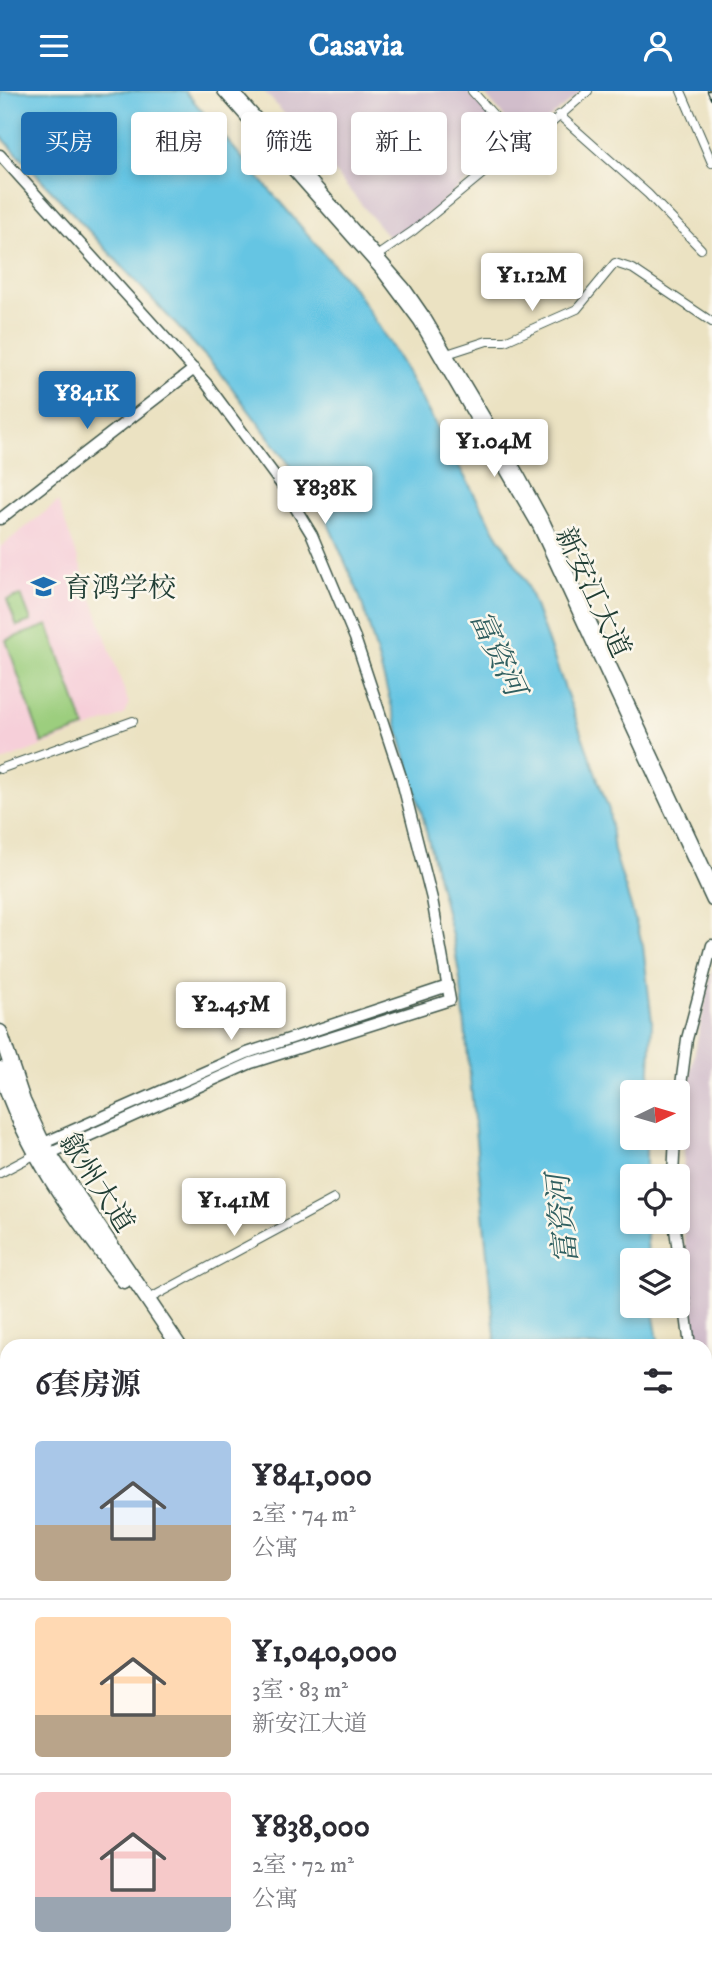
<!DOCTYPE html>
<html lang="zh">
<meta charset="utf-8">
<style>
:root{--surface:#fff;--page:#f2f2f3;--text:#2b2b33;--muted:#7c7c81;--line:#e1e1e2;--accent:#1f6fb2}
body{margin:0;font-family:"IM FELL DW Pica","Noto Serif SC",serif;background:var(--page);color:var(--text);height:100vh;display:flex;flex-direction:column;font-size:26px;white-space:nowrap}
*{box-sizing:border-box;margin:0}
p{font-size:23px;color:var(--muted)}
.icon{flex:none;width:38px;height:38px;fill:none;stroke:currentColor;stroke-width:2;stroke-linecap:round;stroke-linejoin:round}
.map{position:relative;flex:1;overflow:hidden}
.drawer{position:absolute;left:0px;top:1248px;width:712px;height:625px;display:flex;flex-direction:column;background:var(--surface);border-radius:21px 21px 0 0;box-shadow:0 4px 10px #0003}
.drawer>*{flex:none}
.guide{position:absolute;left:21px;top:21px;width:670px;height:63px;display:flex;gap:14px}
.needle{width:46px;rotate:85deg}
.buttons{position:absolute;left:620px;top:989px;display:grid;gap:14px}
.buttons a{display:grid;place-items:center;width:70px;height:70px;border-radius:7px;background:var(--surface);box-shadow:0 4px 10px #0003;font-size:35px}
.price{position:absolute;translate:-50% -60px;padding:0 16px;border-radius:7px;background:#fff;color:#222;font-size:23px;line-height:46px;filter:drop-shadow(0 2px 4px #0008)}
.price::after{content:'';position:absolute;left:50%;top:42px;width:21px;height:16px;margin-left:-10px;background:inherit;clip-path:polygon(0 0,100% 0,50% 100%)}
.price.selected{background:var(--accent);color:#fff}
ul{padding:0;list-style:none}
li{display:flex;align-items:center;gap:21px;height:175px;padding:0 35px}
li+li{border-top:2px solid var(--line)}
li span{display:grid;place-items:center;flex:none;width:196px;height:140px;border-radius:7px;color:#555}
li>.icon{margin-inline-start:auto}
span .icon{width:84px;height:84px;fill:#fffc;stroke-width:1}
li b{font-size:30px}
h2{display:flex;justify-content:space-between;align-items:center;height:84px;padding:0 35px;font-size:30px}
.tag{padding:0 24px;border-radius:7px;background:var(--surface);box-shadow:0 4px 10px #0003;font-size:24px;line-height:63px}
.tag.selected{background:var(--accent);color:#fff}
header{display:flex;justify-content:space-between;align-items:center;height:91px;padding:0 35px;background:var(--accent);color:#fff;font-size:32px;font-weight:700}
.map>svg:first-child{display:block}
.built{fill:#f6cfd9}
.industrial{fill:#d1bdcb}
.forest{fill:url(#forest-crowns);stroke:#4e7750;stroke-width:2}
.green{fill:#9cce7e;stroke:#5e8659;stroke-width:2}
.water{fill:#65c5e3;stroke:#42818c;stroke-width:2}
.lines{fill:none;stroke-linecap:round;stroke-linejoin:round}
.street-casing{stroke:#3e5649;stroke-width:10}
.secondary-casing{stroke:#3e5649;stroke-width:13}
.highway-casing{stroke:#3e5649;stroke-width:17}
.street{stroke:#fff;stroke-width:8}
.secondary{stroke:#fff;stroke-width:10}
.highway{stroke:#fff;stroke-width:14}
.rail-casing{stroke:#1f3d34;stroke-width:4.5}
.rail{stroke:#fbf7ec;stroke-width:2;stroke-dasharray:5;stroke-linecap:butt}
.labels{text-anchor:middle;stroke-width:5;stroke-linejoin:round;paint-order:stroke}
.poi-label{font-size:28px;fill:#1f3d34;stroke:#fbf7ec;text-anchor:start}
.street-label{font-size:28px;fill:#1f3d34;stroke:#fbf7ec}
.water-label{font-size:30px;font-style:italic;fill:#305f60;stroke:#fbf7ec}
</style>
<header><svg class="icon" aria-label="menu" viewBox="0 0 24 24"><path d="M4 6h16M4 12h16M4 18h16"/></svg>Casavia<svg class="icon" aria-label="person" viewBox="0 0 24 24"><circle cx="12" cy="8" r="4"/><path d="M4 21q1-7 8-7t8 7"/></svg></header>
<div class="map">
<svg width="712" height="1872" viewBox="0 0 712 1872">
<defs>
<pattern id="forest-crowns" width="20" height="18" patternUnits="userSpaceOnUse" patternTransform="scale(1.75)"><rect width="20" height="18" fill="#7db16d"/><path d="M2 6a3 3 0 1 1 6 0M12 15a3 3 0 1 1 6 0" fill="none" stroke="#66915a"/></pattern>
</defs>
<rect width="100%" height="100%" fill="#fbf7ec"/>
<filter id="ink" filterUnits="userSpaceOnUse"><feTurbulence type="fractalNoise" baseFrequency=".0143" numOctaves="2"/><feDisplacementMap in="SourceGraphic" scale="14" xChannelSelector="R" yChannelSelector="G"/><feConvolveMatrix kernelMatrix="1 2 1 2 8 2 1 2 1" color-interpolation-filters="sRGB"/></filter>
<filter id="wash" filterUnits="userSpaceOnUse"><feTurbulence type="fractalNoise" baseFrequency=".00686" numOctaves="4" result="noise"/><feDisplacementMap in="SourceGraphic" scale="28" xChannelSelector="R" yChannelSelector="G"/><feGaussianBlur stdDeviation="1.57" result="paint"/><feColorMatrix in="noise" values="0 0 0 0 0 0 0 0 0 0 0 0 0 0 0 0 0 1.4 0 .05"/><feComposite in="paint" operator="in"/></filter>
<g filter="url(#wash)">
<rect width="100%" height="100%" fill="#ebe2c2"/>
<path class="built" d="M 58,411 L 129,613 L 124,624 L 0,671 L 0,456 Z
M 7,1282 L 7,1536 L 0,1537 L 0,1284 Z"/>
<path class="industrial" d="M 264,0 L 467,0 L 512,50 L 411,138 L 391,149 L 306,47 Z
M 482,0 L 582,0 L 524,49 Z
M 712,878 L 712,1316 L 705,1287 L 705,1255 L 699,1255 L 690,1212 L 682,1117 L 684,1057 L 690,984 Z"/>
<path class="forest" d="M 7,1536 L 7,1866 L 315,1866 L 312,1872 L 0,1872 L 0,1537 Z"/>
<path class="green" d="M 21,504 L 31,530 L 17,535 L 7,509 Z
M 48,534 L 85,637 L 42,652 L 6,549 Z"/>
<path class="water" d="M 0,0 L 185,0 L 357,201 L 395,261 L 495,440 L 526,490 L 609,719 L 614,760 L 643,855 L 652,930 L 649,1001 L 632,1001 L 632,1046 L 646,1047 L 646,1085 L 632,1085 L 632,1130 L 646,1131 L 648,1169 L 632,1169 L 632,1214 L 652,1215 L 659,1255 L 496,1255 L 461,895 L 454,853 L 422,723 L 369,535 L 359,503 L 320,414 L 219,280 L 0,44 Z
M 705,1412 L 712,1429 L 712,1864 L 705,1854 Z
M 384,1866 L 462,1866 L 455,1872 L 386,1872 Z"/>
</g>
<g filter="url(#ink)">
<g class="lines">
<defs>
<path id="street" d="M 472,0 L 523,57
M 681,0 L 712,72
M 559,24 L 648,103 L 701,158
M 378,164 L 413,140 L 509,61 L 523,57 L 588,0
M 447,263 L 487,250 L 505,250 L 577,218 L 615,172 L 633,178 L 712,231
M 0,678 L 133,630
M 0,1082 L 36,1063
M 147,1209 L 334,1108"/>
<path id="secondary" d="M 223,0 L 381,179 L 419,230 L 538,435 L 712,810
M 233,0 L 405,197 L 425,226 L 519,384 L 545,432 L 712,792
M 0,64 L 206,292 L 281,393 L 312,444 L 355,547 L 401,686 L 432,808 L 450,909 L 251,972 L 44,1065
M 0,428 L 194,278
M 677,1025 L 687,948 L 712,854
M 37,1055 L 247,962 L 448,895
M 673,1085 L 675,1046
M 674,1130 L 690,1255
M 705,1317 L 712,1337"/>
<path id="highway" d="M 0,941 L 23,1010 L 44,1055 L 179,1255
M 0,978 C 24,1058 74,1126 124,1190
M 584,1866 L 587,1872"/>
</defs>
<use href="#street" class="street-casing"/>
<use href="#secondary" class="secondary-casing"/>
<use href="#highway" class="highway-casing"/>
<use href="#street" class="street"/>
<use href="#secondary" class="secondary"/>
<use href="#highway" class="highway"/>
<defs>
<path id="rail" d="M 709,0 L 712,7"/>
</defs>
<use href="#rail" class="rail-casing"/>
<use href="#rail" class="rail"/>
</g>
</g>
<defs>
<symbol id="school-bare" viewBox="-9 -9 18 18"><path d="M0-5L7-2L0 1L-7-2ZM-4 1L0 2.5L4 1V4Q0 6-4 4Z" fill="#1f6fb2" stroke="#fbf7ec" stroke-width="2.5" paint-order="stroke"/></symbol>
</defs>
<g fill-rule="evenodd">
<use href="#school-bare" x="26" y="478" width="35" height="35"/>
</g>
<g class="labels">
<g class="poi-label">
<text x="64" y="506">育鸿学校</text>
</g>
<g class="street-label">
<text transform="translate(594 501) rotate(65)" y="10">新安江大道</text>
<text transform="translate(98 1091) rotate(57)" y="10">歙州大道</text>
</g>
<g class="water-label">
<text transform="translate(498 562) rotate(65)" y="10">富资河</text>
<text transform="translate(562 1128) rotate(-96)" y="10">富资河</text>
</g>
</g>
</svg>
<div class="buttons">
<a><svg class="needle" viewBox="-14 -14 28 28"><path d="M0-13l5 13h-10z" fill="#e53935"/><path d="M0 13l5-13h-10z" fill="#7c7c81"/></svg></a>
<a><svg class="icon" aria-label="locate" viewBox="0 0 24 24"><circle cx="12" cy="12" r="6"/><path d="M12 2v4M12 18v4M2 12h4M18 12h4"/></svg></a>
<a><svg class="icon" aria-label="layers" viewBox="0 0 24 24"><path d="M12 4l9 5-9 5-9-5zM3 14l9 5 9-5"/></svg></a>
</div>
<b class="price" style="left:532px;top:222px">¥1.12M</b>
<b class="price selected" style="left:87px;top:340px">¥841K</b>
<b class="price" style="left:494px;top:388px">¥1.04M</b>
<b class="price" style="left:325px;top:435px">¥838K</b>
<b class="price" style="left:231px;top:951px">¥2.45M</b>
<b class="price" style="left:234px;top:1147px">¥1.41M</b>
<div class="guide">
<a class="tag selected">买房</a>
<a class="tag">租房</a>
<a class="tag">筛选</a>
<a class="tag">新上</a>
<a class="tag">公寓</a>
</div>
<section class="drawer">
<h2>6套房源<svg class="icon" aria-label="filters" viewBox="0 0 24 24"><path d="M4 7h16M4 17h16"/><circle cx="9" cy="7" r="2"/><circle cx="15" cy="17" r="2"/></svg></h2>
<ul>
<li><span style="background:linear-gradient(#a9c7e8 60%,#b9a48a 0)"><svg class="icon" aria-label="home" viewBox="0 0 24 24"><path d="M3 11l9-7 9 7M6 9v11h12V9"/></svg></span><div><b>¥841,000</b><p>2室 · 74 m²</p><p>公寓</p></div></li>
<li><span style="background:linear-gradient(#ffd9b3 70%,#b9a48a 0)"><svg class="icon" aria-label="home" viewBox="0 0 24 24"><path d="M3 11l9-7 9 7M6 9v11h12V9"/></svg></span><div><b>¥1,040,000</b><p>3室 · 83 m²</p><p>新安江大道</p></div></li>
<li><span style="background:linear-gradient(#f6c9c9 75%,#9aa5b1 0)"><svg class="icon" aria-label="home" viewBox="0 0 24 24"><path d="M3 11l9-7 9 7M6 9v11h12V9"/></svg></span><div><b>¥838,000</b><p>2室 · 72 m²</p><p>公寓</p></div></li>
</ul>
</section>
</div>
